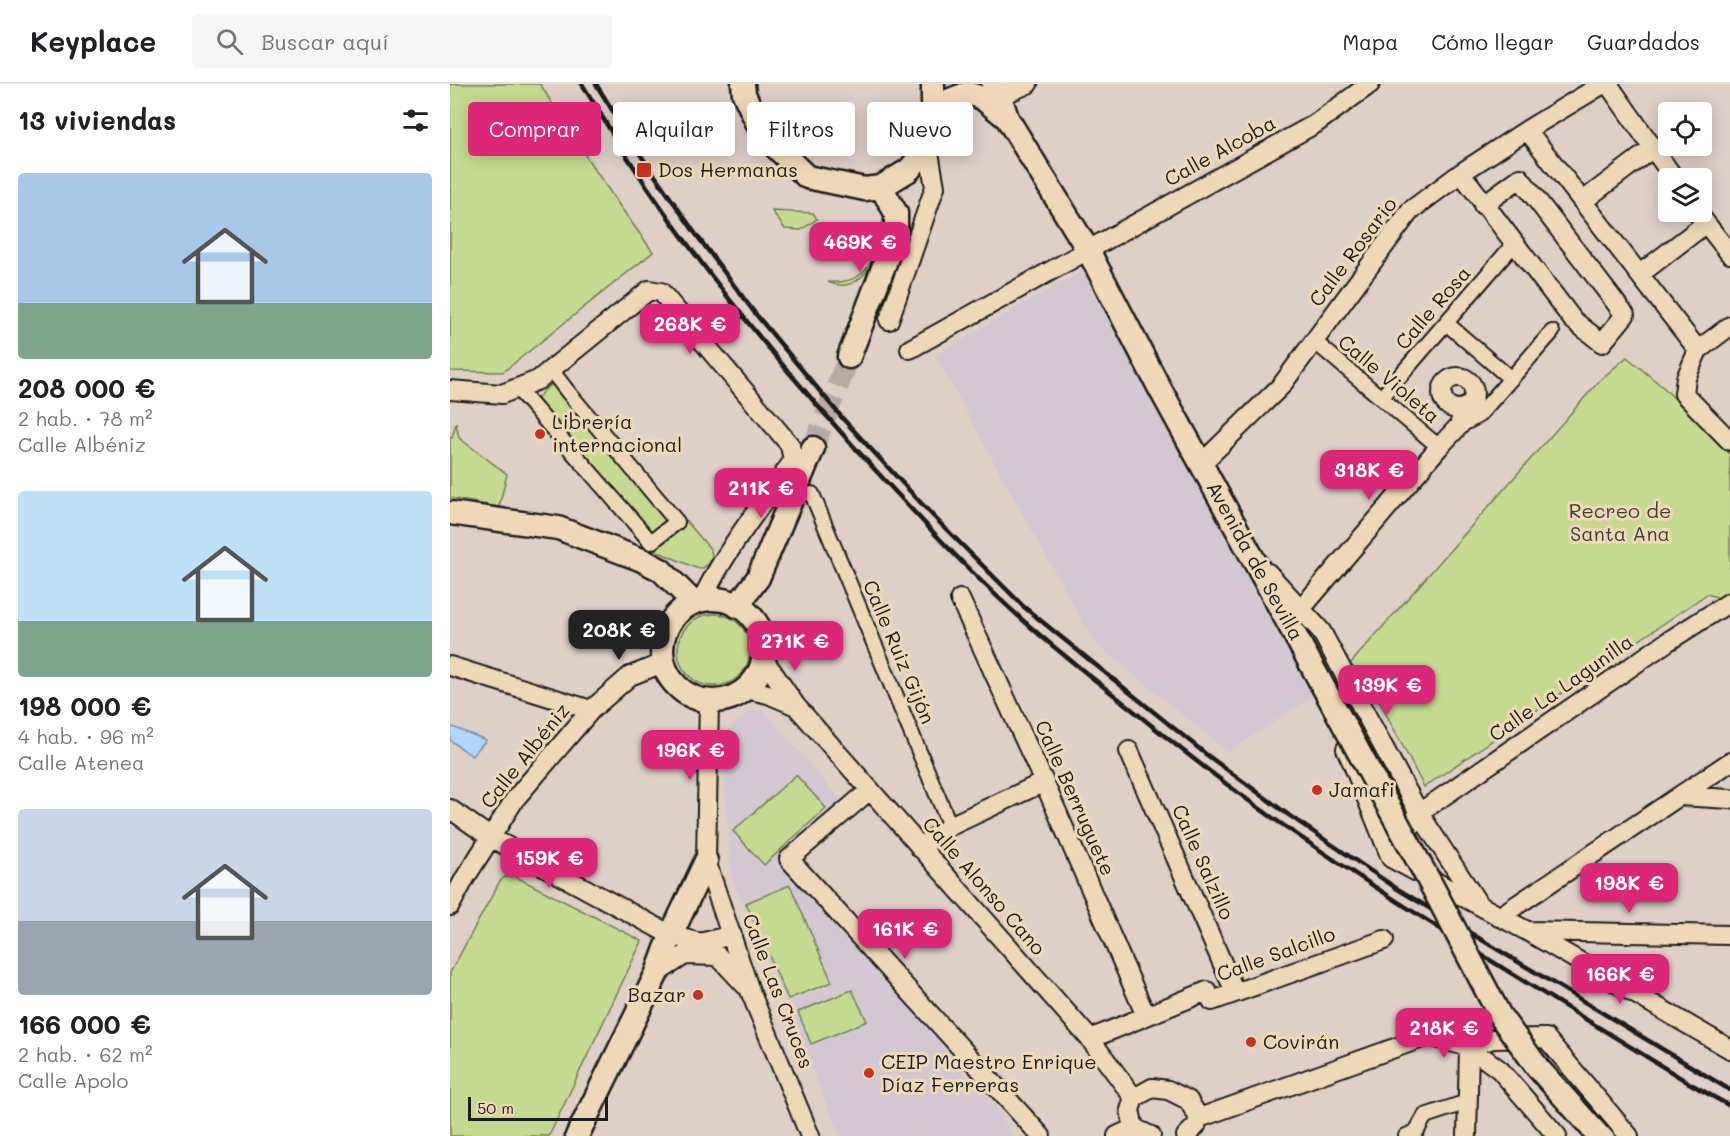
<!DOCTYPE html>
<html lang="es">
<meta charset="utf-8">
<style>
:root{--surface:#fff;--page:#f6f6f6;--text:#202124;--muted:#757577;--line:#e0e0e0;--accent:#db2777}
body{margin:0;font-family:Mali,sans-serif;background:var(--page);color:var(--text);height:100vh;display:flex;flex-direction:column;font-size:22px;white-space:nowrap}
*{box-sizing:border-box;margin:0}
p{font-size:20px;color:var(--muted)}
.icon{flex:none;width:33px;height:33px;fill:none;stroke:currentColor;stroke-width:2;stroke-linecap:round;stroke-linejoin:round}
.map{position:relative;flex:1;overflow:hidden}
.panel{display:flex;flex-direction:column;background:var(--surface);width:450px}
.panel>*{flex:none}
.top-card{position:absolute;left:18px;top:18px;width:570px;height:54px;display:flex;gap:12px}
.controls{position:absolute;left:1208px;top:18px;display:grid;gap:12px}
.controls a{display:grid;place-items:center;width:54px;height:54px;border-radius:6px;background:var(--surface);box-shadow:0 3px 15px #0003;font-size:30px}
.scale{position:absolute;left:18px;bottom:15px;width:140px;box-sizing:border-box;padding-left:6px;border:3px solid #1c1c1c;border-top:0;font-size:16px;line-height:21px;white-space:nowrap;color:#1c1c1c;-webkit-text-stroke:4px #efd8b8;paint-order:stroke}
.price{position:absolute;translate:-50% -51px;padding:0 14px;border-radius:12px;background:var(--accent);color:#fff;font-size:20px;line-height:39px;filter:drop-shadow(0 2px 3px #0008)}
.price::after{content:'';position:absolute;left:50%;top:36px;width:18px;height:14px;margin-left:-9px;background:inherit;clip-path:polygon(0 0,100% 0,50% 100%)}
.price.selected{background:#222;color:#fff}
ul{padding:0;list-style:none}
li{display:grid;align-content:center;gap:12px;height:318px;padding:0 18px}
li span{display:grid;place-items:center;height:186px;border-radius:6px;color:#555}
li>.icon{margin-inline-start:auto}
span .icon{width:108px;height:108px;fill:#fffc;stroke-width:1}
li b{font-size:26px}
h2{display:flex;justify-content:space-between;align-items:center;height:72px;padding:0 18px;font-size:26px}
.chip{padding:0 21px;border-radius:6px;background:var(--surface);box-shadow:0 3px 15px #0003;font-size:21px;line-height:54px}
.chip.selected{background:var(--accent);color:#fff}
header{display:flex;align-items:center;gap:36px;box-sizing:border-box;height:84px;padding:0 30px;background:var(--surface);border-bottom:2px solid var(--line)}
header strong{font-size:28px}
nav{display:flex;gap:33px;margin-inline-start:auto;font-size:21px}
.search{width:420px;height:54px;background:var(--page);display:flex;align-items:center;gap:15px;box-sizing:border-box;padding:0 21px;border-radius:6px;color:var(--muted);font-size:22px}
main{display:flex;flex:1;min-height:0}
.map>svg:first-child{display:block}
.built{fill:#d3c8d2}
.green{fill:#c5da90;stroke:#707b56;stroke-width:1.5}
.water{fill:#b0d6f9;stroke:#758ca1;stroke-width:1.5}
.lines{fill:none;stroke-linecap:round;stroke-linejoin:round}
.tertiary-tunnel{stroke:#b7aba5;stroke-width:22;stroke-dasharray:22 11;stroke-linecap:butt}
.pedestrian-casing{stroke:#1c1c1c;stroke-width:18}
.minor-casing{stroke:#1c1c1c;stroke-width:22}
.tertiary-casing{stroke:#1c1c1c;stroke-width:27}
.pedestrian{stroke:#efd8b8;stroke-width:14}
.minor{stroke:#efd8b8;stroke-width:18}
.tertiary{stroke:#efd8b8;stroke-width:22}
.rail{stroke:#1c1c1c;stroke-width:4.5}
.tertiary-bridge-casing{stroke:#1c1c1c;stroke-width:27;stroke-linecap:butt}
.tertiary-bridge{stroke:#efd8b8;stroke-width:22}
.poi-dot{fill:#c8321e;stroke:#efd8b8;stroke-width:2}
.labels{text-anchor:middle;stroke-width:6;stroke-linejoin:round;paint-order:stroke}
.street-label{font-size:20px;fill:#1c1c1c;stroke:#efd8b8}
.poi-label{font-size:20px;fill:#1c1c1c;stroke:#efd8b8;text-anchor:start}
.park-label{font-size:20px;fill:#3e4233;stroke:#efd8b8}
</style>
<header>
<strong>Keyplace</strong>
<div class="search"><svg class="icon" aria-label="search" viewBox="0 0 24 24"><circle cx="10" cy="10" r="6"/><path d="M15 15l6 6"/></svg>Buscar aquí</div>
<nav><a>Mapa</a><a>Cómo llegar</a><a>Guardados</a></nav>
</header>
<main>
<section class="panel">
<h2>13 viviendas<svg class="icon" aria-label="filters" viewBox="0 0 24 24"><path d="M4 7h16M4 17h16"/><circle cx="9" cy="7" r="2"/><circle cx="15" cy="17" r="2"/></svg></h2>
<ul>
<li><span style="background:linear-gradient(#a9c7e8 70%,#7fa58c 0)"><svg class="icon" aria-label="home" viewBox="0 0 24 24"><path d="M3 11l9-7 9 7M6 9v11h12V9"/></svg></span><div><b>208 000 €</b><p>2 hab. · 78 m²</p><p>Calle Albéniz</p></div></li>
<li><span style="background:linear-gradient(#bfe0f5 70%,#7fa58c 0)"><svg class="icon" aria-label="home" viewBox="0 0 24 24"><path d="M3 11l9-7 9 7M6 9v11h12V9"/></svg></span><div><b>198 000 €</b><p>4 hab. · 96 m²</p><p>Calle Atenea</p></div></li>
<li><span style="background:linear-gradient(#c9d6e8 60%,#9aa5b1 0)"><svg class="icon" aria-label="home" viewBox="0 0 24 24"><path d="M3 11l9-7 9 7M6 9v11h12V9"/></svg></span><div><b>166 000 €</b><p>2 hab. · 62 m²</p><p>Calle Apolo</p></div></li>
</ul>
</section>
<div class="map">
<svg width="1280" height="1052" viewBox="0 0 1280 1052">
<rect width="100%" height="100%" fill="#decfc7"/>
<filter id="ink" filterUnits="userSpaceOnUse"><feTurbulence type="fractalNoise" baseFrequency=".0167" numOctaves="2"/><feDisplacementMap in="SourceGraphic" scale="12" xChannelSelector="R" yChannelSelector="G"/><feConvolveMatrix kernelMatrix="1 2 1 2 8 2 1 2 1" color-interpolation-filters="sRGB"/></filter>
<g filter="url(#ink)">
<path class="built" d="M 632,187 L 866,610 L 778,668 L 643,557 L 485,271 Z
M 312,625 L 392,718 L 330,776 L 382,834 L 548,1026 L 563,1052 L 390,1052 L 282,793 L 275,705 L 278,654 L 283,641 L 300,628 Z"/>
<path class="green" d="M 0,0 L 90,0 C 125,58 163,114 203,168 L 53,288 L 0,287 Z
M 322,127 L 363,129 L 367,135 L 351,146 L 335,145 Z
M 424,149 L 429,152 C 433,160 430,164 427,171 C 417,191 402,209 378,198 C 408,201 432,181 419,150 Z
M 1177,273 L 1214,304 L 1280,370 L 1280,508 L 1272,515 L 1257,510 L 974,703 L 923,605 L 900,580 L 1151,295 Z
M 107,297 L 118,298 L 261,466 L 262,473 L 259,480 L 251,485 L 246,484 L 211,469 L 187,453 L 83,327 C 86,312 94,305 107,297 Z
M 6,339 L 9,354 L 57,390 L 49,423 L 0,414 L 0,353 L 2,354 Z
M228 566a36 36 0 1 1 72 0a36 36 0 1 1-72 0Z
M 346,691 L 376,724 L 314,781 L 283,747 Z
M 64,792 L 192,857 L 99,1052 L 0,1052 L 0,889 L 50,797 L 55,793 Z
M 340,801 L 382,898 L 338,915 L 296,819 Z
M 402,906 L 417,937 L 361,960 L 348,928 Z"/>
<path class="water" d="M 0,642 L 36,656 L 22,672 L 0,656 Z"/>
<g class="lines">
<path class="tertiary-tunnel" d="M 363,364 L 399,273"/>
<defs>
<path id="pedestrian" d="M 996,239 L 1061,295
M 864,257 L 989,363
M 67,304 L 201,458 L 227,438 L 118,308 L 101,286
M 931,314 L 1064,160
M 1009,342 L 1029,331 L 1102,248
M 362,410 L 500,742
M 956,1052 L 966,1048 L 975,1032 L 1017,1018"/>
<path id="minor" d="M 1158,0 L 1224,94
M 550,12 L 578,0
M 1077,46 L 1248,266
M 1011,89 L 1123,236 L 1152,259 L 1175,231 L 1070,94 L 1033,121
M 1133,117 L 1203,64
M 1247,128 L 1280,170
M 1190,190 L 1255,140
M 439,236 L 485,103 L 478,63
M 1280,242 L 1248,266 L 1236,294 L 1234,310 L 1280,357
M 460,265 L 865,40 L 920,0
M992 309a16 16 0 1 1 32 0a16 16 0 1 1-32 0Z
M 0,306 L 52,310 L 88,296 L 199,206 L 211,208 L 340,361 L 343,377 C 311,422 275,466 252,516
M 751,380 L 831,302 L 960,127 L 1011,89 L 1077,46 L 1153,0
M 818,489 L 871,547 L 969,729 L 1029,821
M 510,515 L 594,698 L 696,932
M 851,525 L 989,363 L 1009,342 L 1014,324
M 313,574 L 346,622 L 640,955 L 684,1014
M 0,582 L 141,626
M 296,605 L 318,610 L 346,622
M 259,618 L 256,777 L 300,907 L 360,1052
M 896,665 L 902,678 L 941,774 L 1077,847 L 1280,965
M 679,667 L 785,908
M 420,706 L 339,775 L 591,1052
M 1230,712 L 1280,715
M 0,725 L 40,753 L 221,851 L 250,859 L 282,851
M 948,763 L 969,729 L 1217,558 L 1280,518
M 470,764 L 500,742 L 594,698
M 0,822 L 15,794 L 65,715 L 141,626 L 180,592 L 213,579
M 1049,833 L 1280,678
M 1078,847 L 1280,851
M 207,889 L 235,871 L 268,872 L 295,901
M 640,955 L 757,907 L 762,917 L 934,856
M 1019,963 L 1043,955 L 1096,954 L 1179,1052
M 749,1034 L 978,952 L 1019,963 L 1050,986 L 1107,1052
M 667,1052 L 684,1044
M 701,1052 L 684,1044 L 680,1026 L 684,1014 L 702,1004 L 718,1006 L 738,1016 L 749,1034 L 746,1042 L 736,1052
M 1017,1052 L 1019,963"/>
<path id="tertiary" d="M 293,0 L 294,10 L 313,51 L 357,93 L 415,105 L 431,103 L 459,86 L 478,63 L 483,37 L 483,0
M 543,0 L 550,12 L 557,34 L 638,166 L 709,303 L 846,553
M 483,37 L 500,16 L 518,9 L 532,14 L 557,34
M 399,273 L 446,150 L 446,129 L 431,103
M 0,429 L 108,444 L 192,476 L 211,486 L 244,519
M212 566a51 51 0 1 1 102 0a51 51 0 1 1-102 0Z
M 287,522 L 308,494 L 363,364
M 127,1052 L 207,889 L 221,851 L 256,777"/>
</defs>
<use href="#pedestrian" class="pedestrian-casing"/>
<use href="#minor" class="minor-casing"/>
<use href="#tertiary" class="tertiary-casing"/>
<use href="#pedestrian" class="pedestrian"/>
<use href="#minor" class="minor"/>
<use href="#tertiary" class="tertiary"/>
<path class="rail" d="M 132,0 C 147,24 161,48 176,71 C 253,190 344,299 440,402 C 488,454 537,506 591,552 C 624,580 658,606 691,633 C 738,671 786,709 836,743 C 967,834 1104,915 1239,999 L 1280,1022
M 146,0 L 187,66 L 245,149 L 304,228 L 353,287 L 394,336 L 484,433 L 574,523 L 757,671 L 840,732 L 946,804 L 1280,1006"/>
<defs>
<path id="tertiary-bridge" d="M 846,553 L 983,804 L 1050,932 L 1088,984 L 1149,1052"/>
</defs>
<use href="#tertiary-bridge" class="tertiary-bridge-casing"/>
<use href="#tertiary-bridge" class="tertiary-bridge"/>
</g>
</g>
<g class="poi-dot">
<rect x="186" y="78" width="16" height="16" rx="3"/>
<circle cx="90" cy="350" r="6"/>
<circle cx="867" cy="706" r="6"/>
<circle cx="248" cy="911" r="6"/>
<circle cx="801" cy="958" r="6"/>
<circle cx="419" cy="989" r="6"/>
</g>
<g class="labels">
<g class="street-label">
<text transform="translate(770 67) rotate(-29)" y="7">Calle Alcoba</text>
<text transform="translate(903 168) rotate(-53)" y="7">Calle Rosario</text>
<text transform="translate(983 224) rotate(-49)" y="7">Calle Rosa</text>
<text transform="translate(939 295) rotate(40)" y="7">Calle Violeta</text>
<text transform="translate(805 477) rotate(61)" y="7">Avenida de Sevilla</text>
<text transform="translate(449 568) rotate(67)" y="7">Calle Ruiz Gijón</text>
<text transform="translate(1111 604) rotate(-35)" y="7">Calle La Lagunilla</text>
<text transform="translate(75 672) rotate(-51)" y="7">Calle Albéniz</text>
<text transform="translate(625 714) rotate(66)" y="7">Calle Berruguete</text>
<text transform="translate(753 778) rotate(66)" y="7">Calle Salzillo</text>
<text transform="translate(534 802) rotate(49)" y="7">Calle Alonso Cano</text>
<text transform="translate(826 870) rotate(-20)" y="7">Calle Salcillo</text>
<text transform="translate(328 907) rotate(69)" y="7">Calle Las Cruces</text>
</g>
<g class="poi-label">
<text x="208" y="93">Dos Hermanas</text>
<text x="102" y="345">Librería<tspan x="102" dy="23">internacional</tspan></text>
<text x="879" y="713">Jamafi</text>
<text x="236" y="918" text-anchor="end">Bazar</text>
<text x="813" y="965">Covirán</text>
<text x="431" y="985">CEIP Maestro Enrique<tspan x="431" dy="23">Díaz Ferreras</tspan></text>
</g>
<g class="park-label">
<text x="1170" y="434">Recreo de<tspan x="1170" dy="23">Santa Ana</tspan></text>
</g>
</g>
</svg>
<div class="controls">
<a><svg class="icon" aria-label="locate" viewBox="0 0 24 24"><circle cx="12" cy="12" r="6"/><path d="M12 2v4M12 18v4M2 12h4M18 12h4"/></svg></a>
<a><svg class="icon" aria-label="layers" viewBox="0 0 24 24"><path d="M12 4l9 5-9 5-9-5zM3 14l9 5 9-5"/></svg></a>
</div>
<div class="scale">50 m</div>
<b class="price" style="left:410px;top:189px">469K €</b>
<b class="price" style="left:240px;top:271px">268K €</b>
<b class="price" style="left:919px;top:417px">318K €</b>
<b class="price" style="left:311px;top:435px">211K €</b>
<b class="price selected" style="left:169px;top:577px">208K €</b>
<b class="price" style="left:345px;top:588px">271K €</b>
<b class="price" style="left:937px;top:632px">139K €</b>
<b class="price" style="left:240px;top:697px">196K €</b>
<b class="price" style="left:99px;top:805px">159K €</b>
<b class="price" style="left:1179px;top:830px">198K €</b>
<b class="price" style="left:455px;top:876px">161K €</b>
<b class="price" style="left:1170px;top:921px">166K €</b>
<b class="price" style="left:994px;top:975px">218K €</b>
<div class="top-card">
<a class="chip selected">Comprar</a>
<a class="chip">Alquilar</a>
<a class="chip">Filtros</a>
<a class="chip">Nuevo</a>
</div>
</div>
</main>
